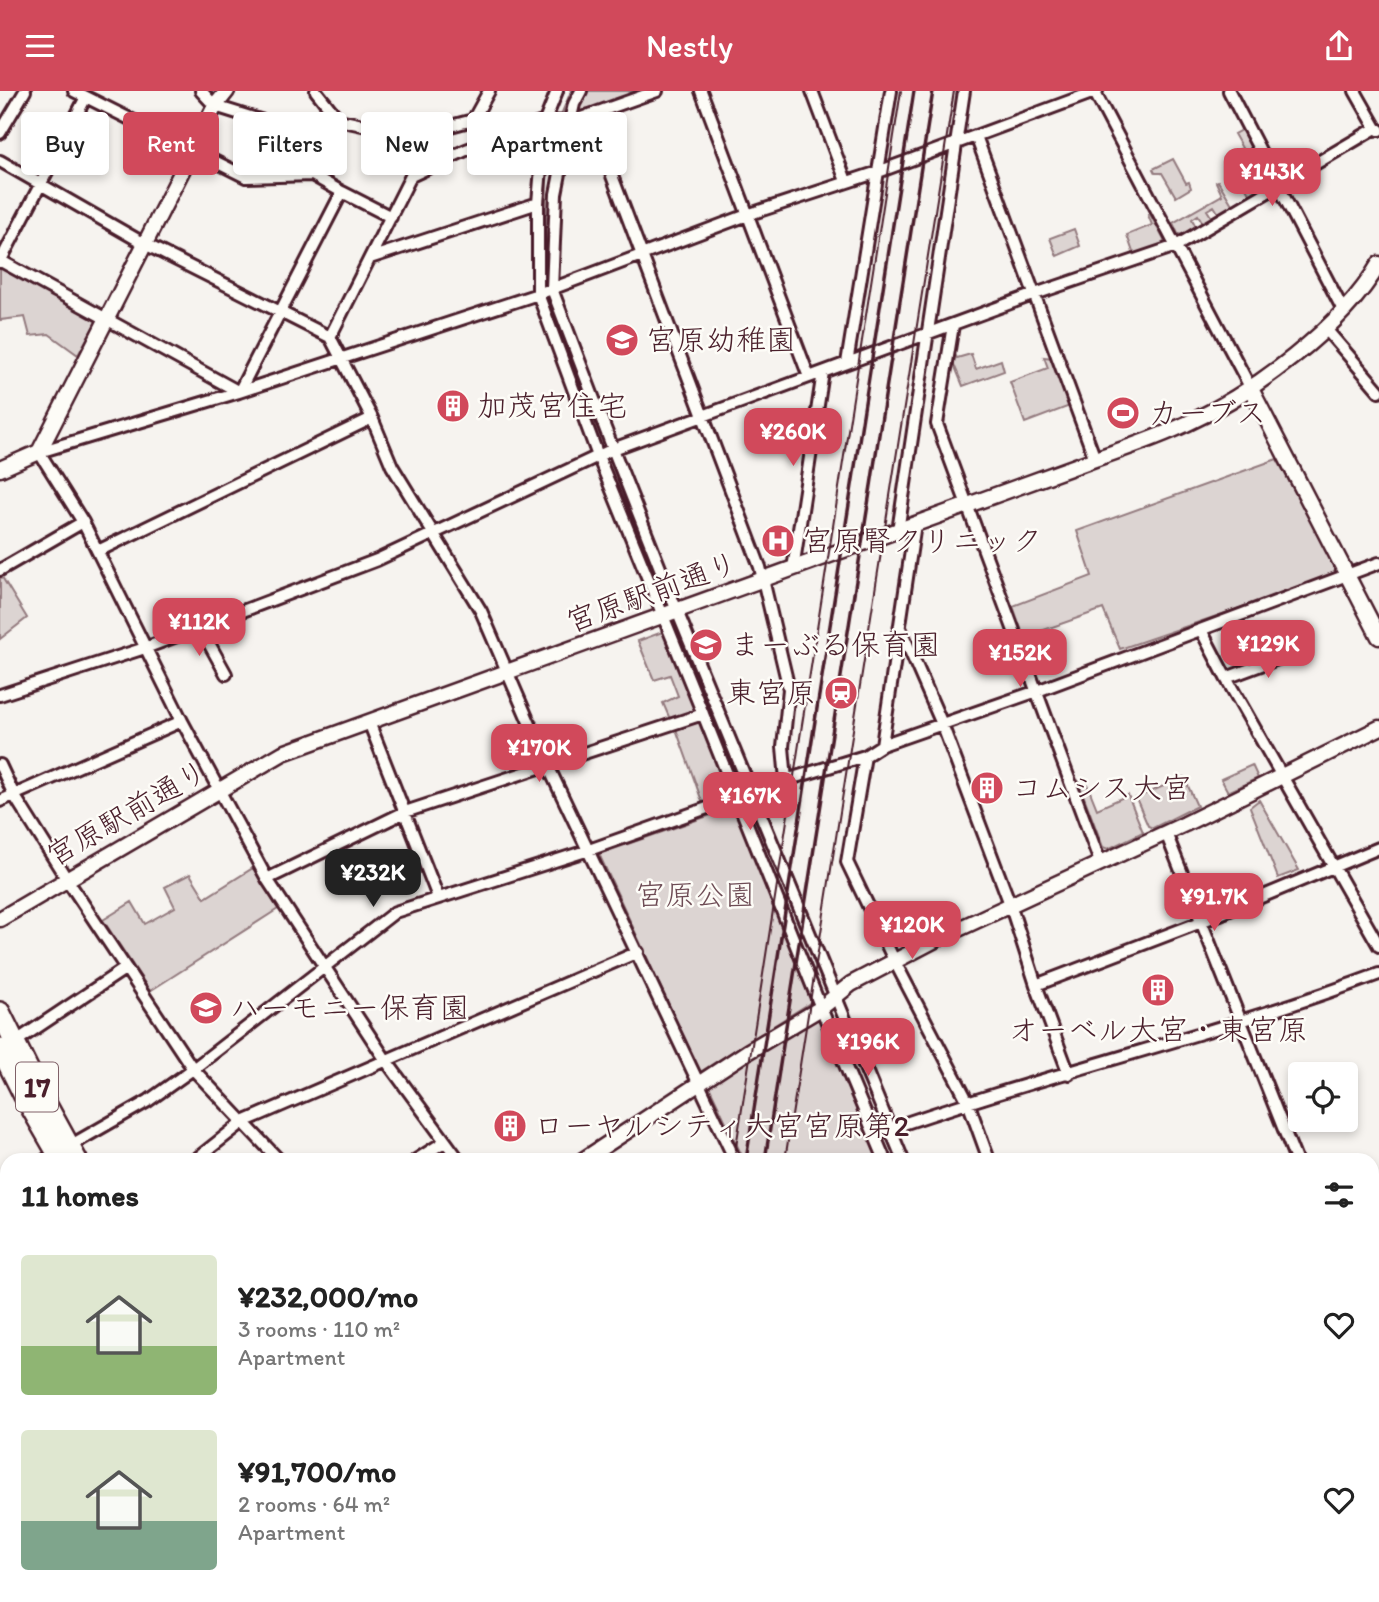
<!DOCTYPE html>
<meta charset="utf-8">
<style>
:root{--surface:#fff;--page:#f6f6f6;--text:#222;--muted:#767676;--accent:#d1495b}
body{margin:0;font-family:Itim,"Klee One",sans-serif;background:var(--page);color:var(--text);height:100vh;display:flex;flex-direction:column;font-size:26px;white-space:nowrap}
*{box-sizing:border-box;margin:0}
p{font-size:23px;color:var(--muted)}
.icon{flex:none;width:38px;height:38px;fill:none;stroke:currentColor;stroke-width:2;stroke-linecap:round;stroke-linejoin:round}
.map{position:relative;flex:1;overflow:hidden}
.details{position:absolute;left:0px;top:1062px;width:1379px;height:450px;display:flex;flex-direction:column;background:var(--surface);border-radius:21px 21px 0 0;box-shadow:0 4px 10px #0003}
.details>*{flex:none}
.guide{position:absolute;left:21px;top:21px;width:700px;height:63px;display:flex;gap:14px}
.tools{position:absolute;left:1288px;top:971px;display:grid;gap:14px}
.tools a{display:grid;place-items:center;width:70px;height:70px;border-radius:7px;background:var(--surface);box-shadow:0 4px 10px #0003;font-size:35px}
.price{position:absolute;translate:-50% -60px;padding:0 16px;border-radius:14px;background:var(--accent);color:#fff;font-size:23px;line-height:46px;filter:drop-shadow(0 2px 4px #0008)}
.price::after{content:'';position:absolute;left:50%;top:42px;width:21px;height:16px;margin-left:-10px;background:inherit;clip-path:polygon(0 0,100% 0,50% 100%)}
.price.selected{background:#222;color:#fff}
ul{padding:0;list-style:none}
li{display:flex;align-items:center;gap:21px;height:175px;padding:0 21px}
li span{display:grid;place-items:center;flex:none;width:196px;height:140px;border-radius:7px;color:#555}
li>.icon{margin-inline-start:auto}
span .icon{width:84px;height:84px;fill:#fffc;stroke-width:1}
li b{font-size:30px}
h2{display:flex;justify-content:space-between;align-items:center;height:84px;padding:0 21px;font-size:30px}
.chip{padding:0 24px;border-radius:7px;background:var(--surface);box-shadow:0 4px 10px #0003;font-size:24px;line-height:63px}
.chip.selected{background:var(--accent);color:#fff}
header{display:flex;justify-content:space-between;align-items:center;height:91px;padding:0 21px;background:var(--accent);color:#fff;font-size:32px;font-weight:600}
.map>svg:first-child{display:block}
.green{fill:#dcd4d2;stroke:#937a7e;stroke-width:2}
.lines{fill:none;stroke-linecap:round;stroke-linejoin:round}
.stream{stroke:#8e7378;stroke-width:3.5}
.street-casing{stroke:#4a1f2b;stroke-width:16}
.secondary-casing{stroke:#4a1f2b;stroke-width:19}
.highway-casing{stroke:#4a1f2b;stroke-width:24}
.street{stroke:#fdfcf7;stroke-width:10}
.secondary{stroke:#fdfcf7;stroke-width:14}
.highway{stroke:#fdfcf7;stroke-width:19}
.tram{stroke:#4a1f2b;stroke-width:2}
.rail{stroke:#4a1f2b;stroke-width:3.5}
.labels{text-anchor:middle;stroke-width:5;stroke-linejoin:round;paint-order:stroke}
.shield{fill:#fdfcf7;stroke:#806168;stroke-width:2}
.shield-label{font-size:28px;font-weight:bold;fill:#4a1f2b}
.poi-label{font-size:30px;fill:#4a1f2b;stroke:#fdfcf7;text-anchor:start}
.street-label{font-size:30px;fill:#4a1f2b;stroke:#fdfcf7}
.park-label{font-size:30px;fill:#6e4c55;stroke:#fdfcf7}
</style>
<header><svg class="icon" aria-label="menu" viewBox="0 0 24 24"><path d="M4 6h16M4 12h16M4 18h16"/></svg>Nestly<svg class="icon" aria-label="share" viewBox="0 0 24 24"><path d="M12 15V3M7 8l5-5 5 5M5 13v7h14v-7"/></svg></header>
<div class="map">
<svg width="1379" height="1511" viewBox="0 0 1379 1511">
<rect width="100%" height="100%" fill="#f6f3ef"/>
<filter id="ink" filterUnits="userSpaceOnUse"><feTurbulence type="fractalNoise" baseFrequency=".0143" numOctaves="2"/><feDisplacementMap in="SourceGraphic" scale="14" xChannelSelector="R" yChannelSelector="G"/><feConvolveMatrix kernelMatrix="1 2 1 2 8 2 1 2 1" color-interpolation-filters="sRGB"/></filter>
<g filter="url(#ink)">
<path class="green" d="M 584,0 L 641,0 L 574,24 Z
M 1243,38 L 1253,57 L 1230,69 L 1233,75 L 1228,78 L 1223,67 L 1242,57 L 1234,43 Z
M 1257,64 L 1269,89 L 1268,94 L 1250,104 L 1243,91 L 1262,81 L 1254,66 Z
M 1173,68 L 1186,92 L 1189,91 L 1191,97 L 1176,106 L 1162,82 L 1155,82 L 1153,78 Z
M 1218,90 L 1233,115 L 1219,123 L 1214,115 L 1207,119 L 1212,127 L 1203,132 L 1198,124 L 1192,128 L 1196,136 L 1183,144 L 1178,143 L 1173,132 L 1222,104 L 1216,91 Z
M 1150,123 L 1164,149 L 1163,153 L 1134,164 L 1127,144 L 1152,134 L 1148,124 Z
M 1074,138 L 1080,155 L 1057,165 L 1050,147 Z
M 0,176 L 98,227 L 78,264 L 49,243 L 30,245 L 25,226 L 0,229 Z
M 954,262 L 957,267 L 971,263 L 976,278 L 1001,269 L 1004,280 L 963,295 L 952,269 Z
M 1044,266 L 1053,267 L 1070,315 L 1025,332 L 1010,291 L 1048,277 Z
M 1277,368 L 1339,483 L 1120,558 L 1103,518 L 1024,546 L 1013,515 L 1092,485 L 1077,440 Z
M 2,486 L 27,527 L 0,548 L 0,487 Z
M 665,540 L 697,618 L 694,624 L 672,633 L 663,612 L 678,605 L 670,584 L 654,589 L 638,550 Z
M 697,631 L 703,633 L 730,700 L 728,705 L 703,713 L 676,638 Z
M 1252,674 L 1258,687 L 1228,701 L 1221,688 Z
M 1184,686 L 1197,715 L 1153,737 L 1148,735 L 1136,707 Z
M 1085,688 L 1097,718 L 1128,704 L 1143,741 L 1108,758 L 1103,756 L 1078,690 Z
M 1259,709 L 1299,779 L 1278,787 L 1250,716 Z
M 734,716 L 813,910 L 700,981 L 599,763 Z
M 253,777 L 278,818 L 150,900 L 103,829 L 132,811 L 145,833 L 175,816 L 165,796 L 190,783 L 205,807 Z
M 818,925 L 879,1069 L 744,1069 L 708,993 Z
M 1379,1314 L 1379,1380 L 1377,1381 L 1372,1367 L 1372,1317 Z"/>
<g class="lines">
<path class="stream" d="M 572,0 L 563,21 L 546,85 L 545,198 L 588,314 L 669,517
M 672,525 L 829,906
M 832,913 L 897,1069
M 432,1505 L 435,1511"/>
<defs>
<path id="street" d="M 74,0 L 246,86 L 312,84 L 342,101
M 201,0 L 215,15 L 298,41 L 339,29 L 413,45 L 473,29 L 489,0
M 316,0 L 339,29
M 557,0 L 545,30 L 538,112 L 538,203 L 598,365 L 703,623
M 581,0 L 574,13 L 570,31 L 556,103 L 552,198 L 613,358 L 677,520 L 903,1069
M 701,0 L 809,286
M 812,0 L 846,90
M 1094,0 L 1250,296
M 1229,0 L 1343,219
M 1355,0 L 1376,37 L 1379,39
M 589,24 L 760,476 L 789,598 L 783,656 L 786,689
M 0,42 L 25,0
M 976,45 L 1095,368
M 0,70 L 145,153 L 330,246 L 372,327 L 392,375 L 481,520 L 548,675 L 735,1069
M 370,167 L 538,112
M 1,170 L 239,301 L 342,101 L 391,126
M 0,171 L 86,6
M 953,234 L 937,333 L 1100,771
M 1325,237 L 1379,300
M 330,246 L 411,85 L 466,59 L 545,30 L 570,31 L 657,0
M 847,272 L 891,0
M 898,440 L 964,0
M 98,460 L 372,327
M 793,478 L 823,281
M 0,479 L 83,431
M 200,536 L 226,583
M 901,539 L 942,633 L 1010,813 L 1036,894 L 1069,983
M 1201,539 L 1226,587 L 1379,855
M 1226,587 L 1299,560
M 0,604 L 145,557 L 377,469 L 613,358 L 1035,203 L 1176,155 L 1376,37
M 369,631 L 438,806
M 882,654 L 915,433
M 865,665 L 847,771 L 895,871 L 968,1011 L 989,1069
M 0,674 L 14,704 L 66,787 L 193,978 L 279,1069
M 0,710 L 182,630
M 1166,742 L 1296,1069
M 267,788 L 405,721 L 703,623 L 821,917 L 885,1069
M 1036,894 L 1201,831 L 1379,757
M 15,951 L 126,877
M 874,1043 C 1041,984 1213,945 1379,883
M 45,1069 L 148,1010 L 193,978 L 395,821 L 589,759 L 786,689 L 865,665 L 882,654 L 1037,600 L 1379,472
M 195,1069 L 243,1031 L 638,861
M 416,1069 L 444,1051
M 459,1069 L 387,971 L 267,788 L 182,630 L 83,431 L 39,361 L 239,301 L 538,203 L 750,123 L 878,81 L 1097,0
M 0,1095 L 7,1091
M 1372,1217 L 1379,1228
M 0,1229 L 7,1224
M 1372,1261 L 1379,1258
M 0,1337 L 7,1352
M 1372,1384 L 1379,1402
M 1372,1448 L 1379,1445
M 81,1505 L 84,1511
M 941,1505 L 944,1511
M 1065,1505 L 1067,1511
M 1080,1505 L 1082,1511
M 1161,1505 L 1165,1511
M 126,1511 L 135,1505
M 649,1511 L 650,1505
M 740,1511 L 740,1505
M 747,1511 L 761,1505
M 1236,1511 L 1249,1505"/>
<path id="secondary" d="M 1250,296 L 1379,546
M 0,378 L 39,361 L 215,15 L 227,0
M 0,828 L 283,662 L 1095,368 C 1126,357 1157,347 1186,333 C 1252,303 1343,236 1379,173
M 583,1069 L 747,961 L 821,917 L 851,893 L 939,847 L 1185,733 L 1379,637
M 1372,1115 L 1379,1112
M 0,1449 L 7,1444
M 539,1511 L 548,1505"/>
<path id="highway" d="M 0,921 L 37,996 L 77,1069
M 0,957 L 23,1003 L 61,1069
M 319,1505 L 323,1511
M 335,1505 L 339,1511"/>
</defs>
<use href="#street" class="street-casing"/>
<use href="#secondary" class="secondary-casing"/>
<use href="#highway" class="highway-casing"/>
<use href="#street" class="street"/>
<use href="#secondary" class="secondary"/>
<use href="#highway" class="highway"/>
<path class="tram" d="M 734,1069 L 901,0
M 785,1069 L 954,0
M 657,1511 L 658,1505
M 724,1511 L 725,1505"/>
<path class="rail" d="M 746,1069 L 914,0
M 765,1069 L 933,0
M 676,1511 L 677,1505
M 695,1511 L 696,1505"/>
</g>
</g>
<defs>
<symbol id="school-disc" viewBox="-11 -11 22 22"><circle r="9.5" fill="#d1495b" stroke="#fdfcf7"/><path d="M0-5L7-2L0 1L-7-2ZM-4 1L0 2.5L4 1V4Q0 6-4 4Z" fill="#fff"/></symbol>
<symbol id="building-disc" viewBox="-11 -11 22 22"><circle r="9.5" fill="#d1495b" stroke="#fdfcf7"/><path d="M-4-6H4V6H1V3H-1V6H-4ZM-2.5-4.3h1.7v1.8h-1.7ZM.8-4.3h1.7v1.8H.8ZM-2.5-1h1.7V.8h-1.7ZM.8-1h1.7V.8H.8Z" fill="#fff"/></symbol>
<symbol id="stadium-disc" viewBox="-11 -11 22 22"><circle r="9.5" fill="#d1495b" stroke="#fdfcf7"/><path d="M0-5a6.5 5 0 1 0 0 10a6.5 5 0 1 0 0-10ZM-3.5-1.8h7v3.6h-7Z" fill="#fff"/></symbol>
<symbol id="hospital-disc" viewBox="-11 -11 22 22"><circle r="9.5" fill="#d1495b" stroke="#fdfcf7"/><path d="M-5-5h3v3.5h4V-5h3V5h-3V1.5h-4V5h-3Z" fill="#fff"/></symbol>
<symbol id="station-disc" viewBox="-11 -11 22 22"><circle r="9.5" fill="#d1495b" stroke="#fdfcf7"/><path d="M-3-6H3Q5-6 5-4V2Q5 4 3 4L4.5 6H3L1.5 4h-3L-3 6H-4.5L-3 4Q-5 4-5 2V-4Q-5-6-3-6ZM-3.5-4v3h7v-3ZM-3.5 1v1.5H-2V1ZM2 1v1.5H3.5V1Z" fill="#fff"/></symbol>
</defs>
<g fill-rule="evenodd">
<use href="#school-disc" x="603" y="230" width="38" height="38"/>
<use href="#building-disc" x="434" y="296" width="38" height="38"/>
<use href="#stadium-disc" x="1104" y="303" width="38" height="38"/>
<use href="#hospital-disc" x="759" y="431" width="38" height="38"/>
<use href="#school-disc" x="687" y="535" width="38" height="38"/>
<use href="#station-disc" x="822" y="583" width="38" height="38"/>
<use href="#building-disc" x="968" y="678" width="38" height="38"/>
<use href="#building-disc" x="1139" y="880" width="38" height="38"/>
<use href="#school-disc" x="187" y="898" width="38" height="38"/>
<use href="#building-disc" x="491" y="1016" width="38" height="38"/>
</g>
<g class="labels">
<rect class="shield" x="16" y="971.5" width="42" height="49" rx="5"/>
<g class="shield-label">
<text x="37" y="1006">17</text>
</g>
<g class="poi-label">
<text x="646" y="259">宮原幼稚園</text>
<text x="477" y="325">加茂宮住宅</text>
<text x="1148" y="332">カーブス</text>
<text x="802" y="460">宮原腎クリニック</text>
<text x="730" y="564">まーぶる保育園</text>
<text x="816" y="612" text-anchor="end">東宮原</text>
<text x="1012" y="707">コムシス大宮</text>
<text x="230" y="927">ハーモニー保育園</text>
<text x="1158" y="949" text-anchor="middle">オーベル大宮・東宮原</text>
<text x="534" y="1045">ローヤルシティ大宮宮原第2</text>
</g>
<g class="street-label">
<text transform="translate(652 501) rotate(-20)" y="10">宮原駅前通り</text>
<text transform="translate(127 722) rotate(-30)" y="10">宮原駅前通り</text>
</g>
<g class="park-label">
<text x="695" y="814">宮原公園</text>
</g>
</g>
</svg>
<div class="tools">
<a><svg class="icon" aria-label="locate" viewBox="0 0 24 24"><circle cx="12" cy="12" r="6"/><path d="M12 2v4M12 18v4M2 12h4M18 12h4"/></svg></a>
</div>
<b class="price" style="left:1272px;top:117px">¥143K</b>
<b class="price" style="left:793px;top:377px">¥260K</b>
<b class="price" style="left:199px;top:567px">¥112K</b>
<b class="price" style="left:1268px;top:589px">¥129K</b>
<b class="price" style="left:1020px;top:598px">¥152K</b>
<b class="price" style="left:539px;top:693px">¥170K</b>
<b class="price" style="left:750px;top:741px">¥167K</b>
<b class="price selected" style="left:373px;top:818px">¥232K</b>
<b class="price" style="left:1214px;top:842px">¥91.7K</b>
<b class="price" style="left:912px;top:870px">¥120K</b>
<b class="price" style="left:868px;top:987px">¥196K</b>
<div class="guide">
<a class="chip">Buy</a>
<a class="chip selected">Rent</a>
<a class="chip">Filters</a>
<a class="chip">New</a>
<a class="chip">Apartment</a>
</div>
<section class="details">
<h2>11 homes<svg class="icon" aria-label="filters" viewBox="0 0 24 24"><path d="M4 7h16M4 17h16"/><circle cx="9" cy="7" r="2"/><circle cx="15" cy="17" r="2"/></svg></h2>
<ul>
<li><span style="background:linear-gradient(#dfe7d0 65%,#8fb573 0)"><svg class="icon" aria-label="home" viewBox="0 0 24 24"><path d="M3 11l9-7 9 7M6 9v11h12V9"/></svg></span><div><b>¥232,000/mo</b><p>3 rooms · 110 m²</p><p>Apartment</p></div><svg class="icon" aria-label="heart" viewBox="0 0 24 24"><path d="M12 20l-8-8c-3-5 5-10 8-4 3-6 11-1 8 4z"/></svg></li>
<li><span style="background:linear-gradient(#dfe7d0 65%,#7fa58c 0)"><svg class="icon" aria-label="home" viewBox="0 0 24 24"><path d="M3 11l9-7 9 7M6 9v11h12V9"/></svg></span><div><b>¥91,700/mo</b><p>2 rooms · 64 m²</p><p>Apartment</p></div><svg class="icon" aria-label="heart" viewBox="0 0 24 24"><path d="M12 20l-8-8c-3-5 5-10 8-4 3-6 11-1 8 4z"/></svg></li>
</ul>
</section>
</div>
